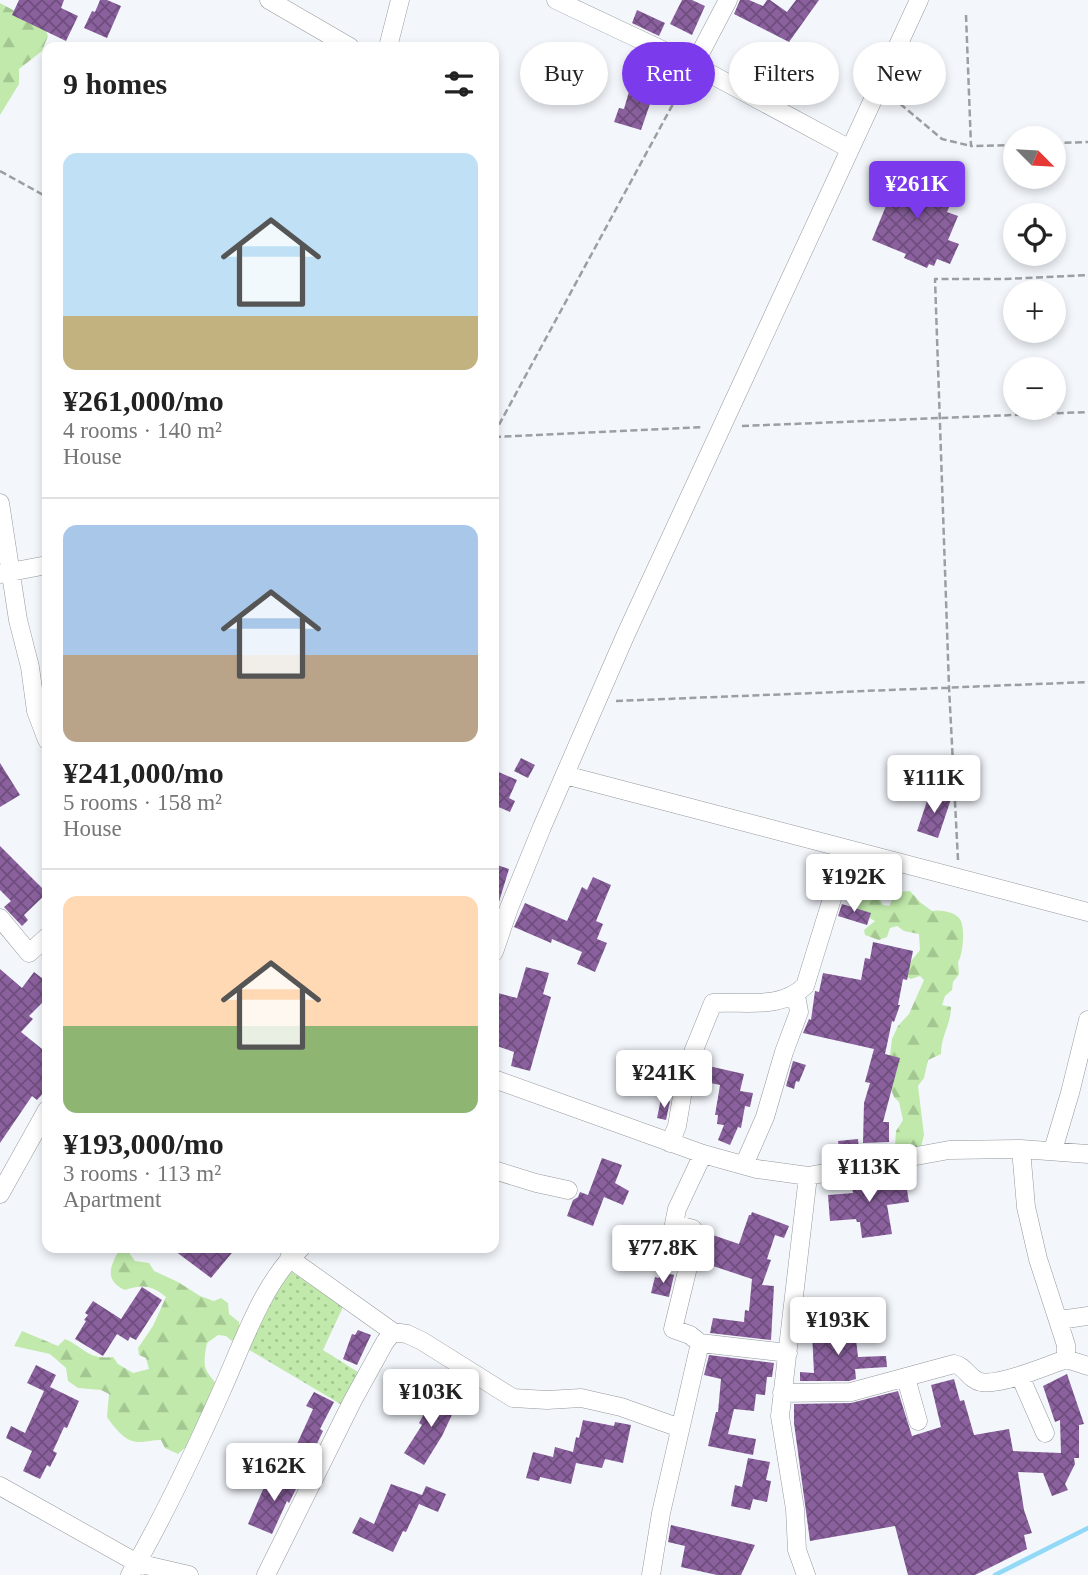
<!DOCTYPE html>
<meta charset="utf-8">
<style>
:root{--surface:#fff;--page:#f2f2f2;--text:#222;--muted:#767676;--line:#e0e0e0;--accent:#7c3aed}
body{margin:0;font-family:"Times New Roman",serif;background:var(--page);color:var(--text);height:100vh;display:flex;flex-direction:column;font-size:26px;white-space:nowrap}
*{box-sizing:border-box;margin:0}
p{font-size:23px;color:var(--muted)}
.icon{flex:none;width:38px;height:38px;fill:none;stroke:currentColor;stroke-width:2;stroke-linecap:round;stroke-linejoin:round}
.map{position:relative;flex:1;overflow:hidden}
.panel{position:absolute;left:42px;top:42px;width:457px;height:1211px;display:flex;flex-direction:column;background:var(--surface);border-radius:14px;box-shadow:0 4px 10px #0003}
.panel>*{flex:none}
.hud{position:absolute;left:520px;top:42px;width:462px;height:63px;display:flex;gap:14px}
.needle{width:46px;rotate:114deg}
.tools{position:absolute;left:1003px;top:126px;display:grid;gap:14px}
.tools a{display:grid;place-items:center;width:63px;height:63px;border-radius:50%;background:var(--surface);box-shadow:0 4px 10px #0003;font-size:35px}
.price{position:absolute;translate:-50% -60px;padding:0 16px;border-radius:7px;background:#fff;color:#222;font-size:23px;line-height:46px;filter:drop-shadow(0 2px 4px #0008)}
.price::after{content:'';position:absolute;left:50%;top:42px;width:21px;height:16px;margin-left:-10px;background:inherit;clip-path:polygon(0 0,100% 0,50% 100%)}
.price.on{background:var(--accent);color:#fff}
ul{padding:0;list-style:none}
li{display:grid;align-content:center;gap:14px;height:371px;padding:0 21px}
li+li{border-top:2px solid var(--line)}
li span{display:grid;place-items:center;height:217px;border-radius:14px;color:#555}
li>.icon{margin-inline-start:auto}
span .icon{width:126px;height:126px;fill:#fffc;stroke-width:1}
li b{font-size:30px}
h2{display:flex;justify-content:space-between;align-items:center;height:84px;padding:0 21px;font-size:30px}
.pill{padding:0 24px;border-radius:32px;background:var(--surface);box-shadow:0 4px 10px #0003;font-size:24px;line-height:63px}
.pill.on{background:var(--accent);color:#fff}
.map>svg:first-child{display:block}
.grass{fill:url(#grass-dots)}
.forest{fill:url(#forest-firs)}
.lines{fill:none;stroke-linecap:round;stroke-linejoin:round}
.stream{stroke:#91d9f7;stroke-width:4.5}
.building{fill:url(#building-cross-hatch)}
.minor-casing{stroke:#94989c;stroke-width:19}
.path{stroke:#9c9fa2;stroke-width:2.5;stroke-dasharray:7 3.5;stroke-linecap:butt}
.minor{stroke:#fff;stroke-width:18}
</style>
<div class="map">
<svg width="1088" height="1575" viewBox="0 0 1088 1575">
<defs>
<pattern id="grass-dots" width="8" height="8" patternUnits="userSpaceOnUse" patternTransform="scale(1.75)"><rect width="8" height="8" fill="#c0e9ab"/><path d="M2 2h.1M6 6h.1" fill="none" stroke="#a4c792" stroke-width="1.8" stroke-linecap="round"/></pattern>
<pattern id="forest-firs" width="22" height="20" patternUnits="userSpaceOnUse" patternTransform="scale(1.75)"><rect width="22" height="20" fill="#c0e9ab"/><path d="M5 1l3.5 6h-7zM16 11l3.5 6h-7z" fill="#a4c792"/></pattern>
<pattern id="building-cross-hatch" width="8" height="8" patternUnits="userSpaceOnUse" patternTransform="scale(1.75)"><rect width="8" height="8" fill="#8a609d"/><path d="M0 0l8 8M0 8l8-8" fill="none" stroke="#6f4e7f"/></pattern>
</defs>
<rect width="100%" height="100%" fill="#f3f7fc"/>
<path class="grass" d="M 289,1270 L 343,1307 L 323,1350 L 358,1372 L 342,1405 L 246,1348 L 270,1300 Z"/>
<path class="forest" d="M 0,3 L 44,27 L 48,36 L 42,51 L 19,69 L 19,84 L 0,115 Z
M 850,854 L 863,867 L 863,880 L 876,891 L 883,905 L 889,906 L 896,892 L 910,891 L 921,903 L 932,911 C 939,909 955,912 959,918 C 966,925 963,955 958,962 L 959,974 L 953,982 L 952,990 L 945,996 L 942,1005 L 951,1007 C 951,1024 941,1036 941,1054 L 928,1060 L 924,1078 L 918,1086 L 924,1135 L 921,1147 L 904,1149 L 895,1146 L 896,1131 L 903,1120 L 899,1102 L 894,1097 L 887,1079 L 892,1039 L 898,1026 L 909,1014 L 924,980 L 920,976 L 911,979 L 905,976 L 908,965 L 920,950 L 919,934 L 904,931 L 897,926 L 890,928 L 887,937 L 879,940 L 865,935 L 864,930 L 875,921 L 857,911 L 839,892 Z
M 119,1250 L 127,1250 L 135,1261 L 149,1263 L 154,1271 L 178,1282 L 200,1296 L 214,1301 L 221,1298 L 228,1303 L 229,1314 L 239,1322 L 240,1333 L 232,1341 L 226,1336 L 218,1335 L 207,1343 C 200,1376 209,1370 224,1395 L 223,1410 L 217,1414 L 200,1417 L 187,1446 L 178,1454 L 165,1448 L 161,1440 C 153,1440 146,1442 138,1442 C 125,1442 114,1427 107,1417 L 109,1394 L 101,1390 L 78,1388 L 68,1381 L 66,1368 L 50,1354 L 14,1346 L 22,1331 L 58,1346 L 65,1339 C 85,1348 88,1360 113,1357 L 118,1364 L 133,1373 L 149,1369 L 146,1358 L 139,1355 L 138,1348 L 153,1326 L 166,1297 C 152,1285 142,1284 125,1290 C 104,1280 110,1267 119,1250 Z"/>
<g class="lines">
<path class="stream" d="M 995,1575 L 1088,1528"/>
</g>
<path class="building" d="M 19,0 L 64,0 L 61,8 L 78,16 L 66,41 L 12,15 Z
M 100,0 L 107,0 L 121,6 L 107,38 L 84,28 L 92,11 L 95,12 Z
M 682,0 L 692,0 L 705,6 L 692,35 L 670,24 Z
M 740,0 L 749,0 L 763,6 L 767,0 L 770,0 L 787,12 L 796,0 L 819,0 L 789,42 L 734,14 Z
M 637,10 L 665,23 L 659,36 L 632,23 Z
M 636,67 L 660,75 L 641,130 L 614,122 L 619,108 L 624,109 Z
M 908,162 L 922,168 L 916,182 L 953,198 L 947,212 L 958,216 L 948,240 L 959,244 L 950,264 L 937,259 L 934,266 L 929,264 L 927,268 L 904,258 L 906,254 L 872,240 L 888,201 L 884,199 L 894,177 L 899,180 Z
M 521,758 L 535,765 L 528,778 L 514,771 Z
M 0,763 L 20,795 L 0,807 Z
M 494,770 L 517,780 L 509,798 L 515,801 L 510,812 L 494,805 Z
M 932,792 L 951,799 L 938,838 L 917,831 L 929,795 L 931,795 Z
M 0,846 L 47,893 L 24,915 L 28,920 L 22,926 L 4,907 L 11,901 L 0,890 Z
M 494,864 L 509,869 L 494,918 Z
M 593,877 L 611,885 L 596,921 L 603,924 L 597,939 L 607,943 L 595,972 L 577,964 L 582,952 L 552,939 L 551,943 L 514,927 L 525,903 L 567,921 L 582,887 L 587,890 Z
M 842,904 L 871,913 L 867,925 L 838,916 Z
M 873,942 L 913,951 L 907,980 L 903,979 L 898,1005 L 900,1005 L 894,1022 L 892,1021 L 885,1054 L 900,1058 L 883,1122 L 889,1122 L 889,1142 L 863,1143 L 864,1103 L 870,1083 L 865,1082 L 874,1049 L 803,1033 L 809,1019 L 811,1020 L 815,991 L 819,992 L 823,973 L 861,980 L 865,958 L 870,959 Z
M 526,967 L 549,973 L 543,994 L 551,997 L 530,1071 L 511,1066 L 514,1052 L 494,1045 L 494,992 L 517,998 Z
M 0,969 L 22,988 L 34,972 L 47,982 L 47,998 L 29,1016 L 33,1019 L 21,1032 L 47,1053 L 47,1089 L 37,1100 L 32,1096 L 0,1143 Z
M 793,1061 L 806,1065 L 799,1082 L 796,1081 L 794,1089 L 786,1086 Z
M 704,1065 L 744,1074 L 740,1091 L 753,1093 L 750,1107 L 745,1106 L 741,1128 L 738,1127 L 730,1145 L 718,1140 L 724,1125 L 717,1124 L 718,1115 L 715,1115 L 720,1085 L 701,1081 Z
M 661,1099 L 670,1101 L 666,1120 L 657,1118 Z
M 858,1139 L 859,1153 L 840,1155 L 838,1141 Z
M 602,1158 L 622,1165 L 615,1183 L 629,1191 L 623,1205 L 604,1197 L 593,1226 L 567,1216 L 573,1200 L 578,1197 L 580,1192 L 588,1195 Z
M 885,1173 L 886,1182 L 905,1178 L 909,1202 L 887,1205 L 892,1234 L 862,1238 L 860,1222 L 857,1222 L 856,1219 L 830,1221 L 828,1195 L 853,1193 L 851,1180 Z
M 752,1212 L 789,1226 L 784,1238 L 775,1235 L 767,1259 L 771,1260 L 762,1285 L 774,1286 L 771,1340 L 710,1333 L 713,1318 L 744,1322 L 745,1310 L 749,1311 L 752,1279 L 701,1262 L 704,1232 L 739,1244 L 749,1215 L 751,1215 Z
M 171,1248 L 236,1248 L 211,1278 Z
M 660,1272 L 674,1275 L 669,1297 L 651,1293 L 655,1277 L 659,1278 Z
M 142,1287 L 162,1300 L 136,1340 L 130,1337 L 128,1341 L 117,1334 L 103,1356 L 75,1339 L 86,1321 L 84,1320 L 88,1315 L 85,1313 L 93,1301 L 121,1319 Z
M 851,1328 L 851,1330 L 855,1330 L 858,1357 L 886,1356 L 887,1367 L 855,1369 L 856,1379 L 849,1381 L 800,1381 L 800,1372 L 814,1373 L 812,1332 Z
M 358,1330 L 371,1335 L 357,1365 L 343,1359 L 352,1334 L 355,1335 Z
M 709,1355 L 774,1363 L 772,1377 L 767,1377 L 765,1395 L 756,1394 L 754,1411 L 734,1409 L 728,1434 L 756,1439 L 753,1455 L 708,1446 L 716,1412 L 718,1412 L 721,1379 L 704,1375 Z
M 36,1365 L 56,1375 L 50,1387 L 79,1401 L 67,1428 L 64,1427 L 53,1451 L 57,1453 L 50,1467 L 47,1465 L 40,1479 L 23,1471 L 32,1451 L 6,1438 L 11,1426 L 25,1433 L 44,1391 L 27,1383 Z
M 1067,1374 L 1084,1424 L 1079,1425 L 1079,1458 L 1074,1458 L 1075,1464 L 1065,1484 L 1068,1490 L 1052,1496 L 1043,1473 L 1018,1472 L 1024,1510 L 1032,1533 L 1024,1535 L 1027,1549 L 975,1575 L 908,1575 L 895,1526 L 810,1541 L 794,1423 L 794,1404 L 851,1403 L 898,1391 L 912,1436 L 941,1427 L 931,1385 L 954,1379 L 960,1401 L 964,1400 L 974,1435 L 1009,1429 L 1013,1451 L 1061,1453 L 1060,1420 L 1055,1422 L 1043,1386 Z
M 314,1392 L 334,1402 L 320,1429 L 323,1431 L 313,1452 L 297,1444 L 313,1409 L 306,1406 Z
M 435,1394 L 457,1404 L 442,1436 L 424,1465 L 404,1453 L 422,1425 L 419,1423 Z
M 583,1420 L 614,1426 L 615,1422 L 631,1425 L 623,1463 L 605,1459 L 602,1468 L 576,1463 L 571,1484 L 540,1477 L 539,1481 L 526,1478 L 533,1452 L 553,1457 L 555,1447 L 573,1452 L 576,1437 L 579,1438 Z
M 748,1458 L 770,1462 L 766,1480 L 771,1481 L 767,1502 L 753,1499 L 750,1510 L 731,1506 L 735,1485 L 742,1487 Z
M 282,1471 L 301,1479 L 289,1503 L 287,1501 L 272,1534 L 248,1524 L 265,1485 L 274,1489 Z
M 391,1484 L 422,1495 L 426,1486 L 446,1494 L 438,1512 L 419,1504 L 406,1532 L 403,1531 L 393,1552 L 352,1533 L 360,1517 L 374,1524 Z
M 671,1525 L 755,1545 L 741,1575 L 717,1575 L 681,1567 L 685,1546 L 668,1542 Z"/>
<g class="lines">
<defs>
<path id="minor" d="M 269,0 L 350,47
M 556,0 L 694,65 L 850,149
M 388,47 L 400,0
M 694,65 L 728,0
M 0,503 L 18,620 L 30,667 L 36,711 L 47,740
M 0,574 L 47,565
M 565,775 L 1088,912
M 0,918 L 29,953 L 47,937
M 494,952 L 509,908 L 542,827 L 626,634 L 919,0
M 494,1079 L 703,1154 L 757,1169 L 808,1176 L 949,1150 L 1021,1149 L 1088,1154
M 670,1143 L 677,1126 L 687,1067 L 713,1003 C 745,1001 780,1010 805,986 L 847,850
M 1053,1150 L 1070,1093 L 1088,1020
M 744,1165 L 765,1117 L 784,1052 L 799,1012 L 796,995
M 494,1170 L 536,1183 L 568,1190
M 0,1194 L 47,1110
M 289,1258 L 393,1332
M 1060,1320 L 1088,1316
M 700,1343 L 690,1335 L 673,1329 L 690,1259 L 693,1229 L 674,1224 L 677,1209 L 703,1154
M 1066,1359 L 1088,1366
M 1020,1376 L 1045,1433
M 906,1378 L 918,1421
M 782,1393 L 851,1392 L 954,1364 C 966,1366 969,1380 981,1382 C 1000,1386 1047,1366 1066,1359 L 1066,1345 L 1038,1259 L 1026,1207 L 1021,1149
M 0,1486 L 137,1563 L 189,1575
M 130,1575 C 164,1516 193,1455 221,1392 C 242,1346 263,1281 301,1248
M 266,1575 L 353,1400 L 385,1342 L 393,1332 L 407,1334 L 422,1341 L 513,1398 L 547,1400 L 581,1398 L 621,1407 L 680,1428
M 651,1575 L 661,1513 L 700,1343 L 788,1353
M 806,1575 L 797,1550 L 795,1509 L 780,1416 L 808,1176"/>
</defs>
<use href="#minor" class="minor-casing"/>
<path class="path" d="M 966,15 L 971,146 L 1015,145
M 892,97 L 942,139 L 971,146
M 1054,143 L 1088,142
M 0,171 L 47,197
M 742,426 L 1088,412
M 494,434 L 686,80
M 494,437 L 703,427
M 616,701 L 1088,682
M 958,860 L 949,687 L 935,279 L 1004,279 L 1088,275"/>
<use href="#minor" class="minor"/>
</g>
</svg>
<div class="tools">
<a><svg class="needle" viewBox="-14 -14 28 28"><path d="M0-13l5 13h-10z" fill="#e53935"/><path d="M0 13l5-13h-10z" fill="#767676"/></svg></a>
<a><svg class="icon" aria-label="locate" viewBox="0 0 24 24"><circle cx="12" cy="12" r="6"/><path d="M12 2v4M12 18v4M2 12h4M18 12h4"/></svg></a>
<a>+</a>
<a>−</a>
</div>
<b class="price on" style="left:917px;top:221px">¥261K</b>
<b class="price" style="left:934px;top:815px">¥111K</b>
<b class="price" style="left:854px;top:914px">¥192K</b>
<b class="price" style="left:664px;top:1110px">¥241K</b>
<b class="price" style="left:869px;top:1204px">¥113K</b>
<b class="price" style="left:663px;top:1285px">¥77.8K</b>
<b class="price" style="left:838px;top:1357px">¥193K</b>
<b class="price" style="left:431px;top:1429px">¥103K</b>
<b class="price" style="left:274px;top:1503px">¥162K</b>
<div class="hud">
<a class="pill">Buy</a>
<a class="pill on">Rent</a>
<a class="pill">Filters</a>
<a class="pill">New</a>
</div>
<section class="panel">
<h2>9 homes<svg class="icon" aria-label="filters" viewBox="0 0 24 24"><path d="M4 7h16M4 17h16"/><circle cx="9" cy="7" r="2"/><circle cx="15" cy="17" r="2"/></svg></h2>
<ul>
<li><span style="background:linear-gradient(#bfe0f5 75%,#c2b280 0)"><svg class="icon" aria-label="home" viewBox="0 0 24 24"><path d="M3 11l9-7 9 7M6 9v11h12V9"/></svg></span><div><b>¥261,000/mo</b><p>4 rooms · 140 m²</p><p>House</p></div></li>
<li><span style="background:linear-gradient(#a9c7e8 60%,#b9a48a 0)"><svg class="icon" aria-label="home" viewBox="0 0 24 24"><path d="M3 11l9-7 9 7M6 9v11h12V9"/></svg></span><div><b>¥241,000/mo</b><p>5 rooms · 158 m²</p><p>House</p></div></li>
<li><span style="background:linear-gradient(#ffd9b3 60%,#8fb573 0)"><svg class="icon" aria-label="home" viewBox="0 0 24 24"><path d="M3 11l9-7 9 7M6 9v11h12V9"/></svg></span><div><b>¥193,000/mo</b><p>3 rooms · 113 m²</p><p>Apartment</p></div></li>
</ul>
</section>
</div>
